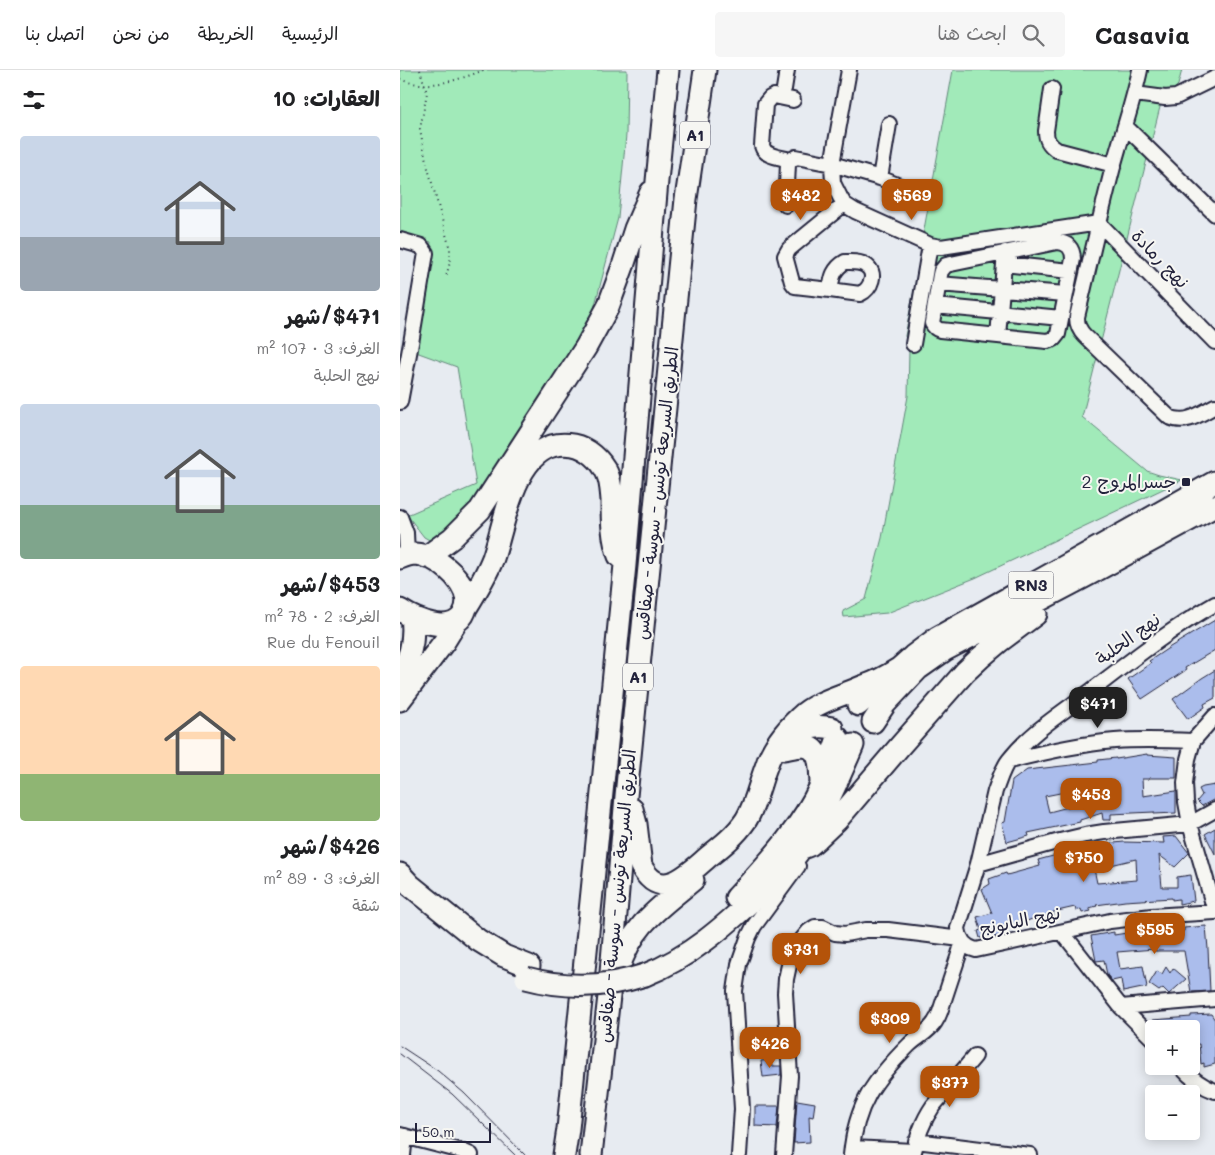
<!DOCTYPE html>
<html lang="ar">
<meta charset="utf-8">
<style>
:root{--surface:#fff;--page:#f6f6f6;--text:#202124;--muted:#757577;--line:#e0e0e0;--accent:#b45309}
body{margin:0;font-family:Mali,"Playpen Sans Arabic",sans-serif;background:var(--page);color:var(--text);direction:rtl;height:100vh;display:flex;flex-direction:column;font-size:19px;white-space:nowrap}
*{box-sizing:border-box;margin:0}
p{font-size:16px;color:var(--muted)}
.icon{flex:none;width:28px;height:28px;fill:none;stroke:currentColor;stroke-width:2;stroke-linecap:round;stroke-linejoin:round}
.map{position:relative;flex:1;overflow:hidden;direction:ltr}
.panel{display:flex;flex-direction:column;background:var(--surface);width:400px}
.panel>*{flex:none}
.tools{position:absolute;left:745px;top:950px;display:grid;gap:10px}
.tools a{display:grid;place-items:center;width:55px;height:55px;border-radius:5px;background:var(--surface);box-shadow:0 2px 12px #0003;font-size:25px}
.scale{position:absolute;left:15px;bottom:12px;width:76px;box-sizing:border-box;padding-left:5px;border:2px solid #22223b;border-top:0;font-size:14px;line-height:18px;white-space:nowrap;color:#22223b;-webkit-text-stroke:4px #f6f6f2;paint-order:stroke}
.price{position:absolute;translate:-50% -42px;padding:0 11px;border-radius:10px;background:var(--accent);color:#fff;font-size:16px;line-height:32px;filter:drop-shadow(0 1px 2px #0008)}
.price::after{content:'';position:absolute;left:50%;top:30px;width:15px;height:11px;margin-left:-8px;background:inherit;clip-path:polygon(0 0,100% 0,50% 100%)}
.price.current{background:#222;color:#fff}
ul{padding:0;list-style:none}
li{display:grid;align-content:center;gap:10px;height:265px;padding:0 20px}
li span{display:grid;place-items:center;height:155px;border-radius:5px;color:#555}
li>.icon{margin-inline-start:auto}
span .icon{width:90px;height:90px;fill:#fffc;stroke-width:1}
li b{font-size:21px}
h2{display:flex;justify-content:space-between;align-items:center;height:60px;padding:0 20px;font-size:21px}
header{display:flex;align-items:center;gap:30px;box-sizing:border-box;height:70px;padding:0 25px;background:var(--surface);border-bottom:1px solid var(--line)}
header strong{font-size:24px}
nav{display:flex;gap:28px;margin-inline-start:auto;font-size:18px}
.search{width:350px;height:45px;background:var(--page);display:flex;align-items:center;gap:12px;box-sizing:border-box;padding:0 18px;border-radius:5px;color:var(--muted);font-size:19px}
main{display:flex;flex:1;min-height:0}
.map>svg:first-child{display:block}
.green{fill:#a1eab9;stroke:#62867a}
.building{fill:#abbdec;stroke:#22223b;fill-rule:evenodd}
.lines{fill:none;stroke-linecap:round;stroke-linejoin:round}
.minor-casing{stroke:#22223b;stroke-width:18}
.highway-casing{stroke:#22223b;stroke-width:25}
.path{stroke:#22223b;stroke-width:2;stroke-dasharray:1 4;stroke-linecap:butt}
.minor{stroke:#f6f6f2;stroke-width:14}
.highway{stroke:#f6f6f2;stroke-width:21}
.tram{stroke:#22223b;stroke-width:1}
.highway-bridge-casing{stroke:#22223b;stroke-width:25;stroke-linecap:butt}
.highway-bridge{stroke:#f6f6f2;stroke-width:21}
.poi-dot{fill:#22223b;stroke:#f6f6f2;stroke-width:2}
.labels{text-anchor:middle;stroke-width:4;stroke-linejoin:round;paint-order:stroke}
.shield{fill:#f6f6f2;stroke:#626272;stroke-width:1}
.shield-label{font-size:16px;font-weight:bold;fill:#22223b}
.street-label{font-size:18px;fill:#22223b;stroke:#f6f6f2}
.poi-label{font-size:18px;fill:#22223b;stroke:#f6f6f2;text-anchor:end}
</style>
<header>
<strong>Casavia</strong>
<div class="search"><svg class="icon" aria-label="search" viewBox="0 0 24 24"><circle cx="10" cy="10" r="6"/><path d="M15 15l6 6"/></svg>ابحث هنا</div>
<nav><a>الرئيسية</a><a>الخريطة</a><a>من نحن</a><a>اتصل بنا</a></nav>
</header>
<main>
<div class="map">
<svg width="815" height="1085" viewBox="0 0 815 1085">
<rect width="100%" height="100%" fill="#e7ebf1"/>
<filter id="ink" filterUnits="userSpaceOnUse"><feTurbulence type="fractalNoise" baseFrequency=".02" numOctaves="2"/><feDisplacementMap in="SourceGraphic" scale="10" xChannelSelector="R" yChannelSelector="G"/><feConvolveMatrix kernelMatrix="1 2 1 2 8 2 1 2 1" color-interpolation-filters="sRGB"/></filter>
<g filter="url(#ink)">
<path class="green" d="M 0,0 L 227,0 L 226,65 L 218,148 L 192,246 L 144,321 L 84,420 L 51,464 L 33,472 L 24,467 L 7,445 L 76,415 L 57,297 L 16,282 L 31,172 L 0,162 Z
M 553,0 L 782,0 L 778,15 L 761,33 L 682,347 L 747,401 L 759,405 L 782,410 L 575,508 L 487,543 L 444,547 L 443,541 L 466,529 L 482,468 L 508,326 L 509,279 L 505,266 L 522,179 L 523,165 Z"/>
<path class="building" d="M 815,550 L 815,580 L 785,598 L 786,600 L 742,629 L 728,609 L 751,593 L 749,591 L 770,577 Z
M 815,600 L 815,628 L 804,634 L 805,637 L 788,649 L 773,629 L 802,608 Z
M 747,684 L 747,685 L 776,687 L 776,708 L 749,708 L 749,709 L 742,709 L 743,726 L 776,721 L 776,743 L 754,744 L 754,742 L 711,744 L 711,750 L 703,750 L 702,743 L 680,750 L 680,752 L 628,763 L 629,766 L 607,772 L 602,753 L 605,752 L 612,711 L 627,700 L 698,692 L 698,690 L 716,688 L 716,689 ZM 690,715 L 691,731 L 649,742 L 645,726 L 665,722 L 664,718 Z
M 815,715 L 815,729 L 802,736 L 797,731 L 802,725 L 799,719 L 803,717 Z
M 815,758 L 815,784 L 805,764 Z
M 776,766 L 789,783 L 775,797 L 759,785 L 762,817 L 777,817 L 777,807 L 791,805 L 794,831 L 779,834 L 779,829 L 772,830 L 772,828 L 725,831 L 696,835 L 697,836 L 689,838 L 691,841 L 682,843 L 681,839 L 676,841 L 675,837 L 653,842 L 654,846 L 641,849 L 640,846 L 601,861 L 603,865 L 587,869 L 586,867 L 580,868 L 578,861 L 581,860 L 577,847 L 592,843 L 582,819 L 590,814 L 589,809 L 606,803 L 607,805 L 640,796 L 638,790 L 668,782 L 668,780 L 694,775 L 724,772 L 764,773 L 763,767 ZM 736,789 L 737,810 L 697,813 L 694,799 Z
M 806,856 L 808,879 L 810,921 L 791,922 L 784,881 L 755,881 L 755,879 L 717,882 L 720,899 L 743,896 L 747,917 L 723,922 L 721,909 L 712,911 L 707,905 L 704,890 L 696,891 L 691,866 L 714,862 L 714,865 L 752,859 L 752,865 L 784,861 L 784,858 Z
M 766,897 L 770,903 L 773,898 L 786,909 L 769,924 L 763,918 L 759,921 L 749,914 L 757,901 L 762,904 Z
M 811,944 L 815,950 L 815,994 L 804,997 L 804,993 L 801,994 L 799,974 L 791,975 L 791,959 L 759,959 L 752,950 L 791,947 L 791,945 Z
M 370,990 L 371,996 L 381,996 L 381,1005 L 363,1007 L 361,991 Z
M 397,1030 L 415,1033 L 413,1047 L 409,1046 L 410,1072 L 394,1073 Z
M 355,1036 L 379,1036 L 377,1057 L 355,1056 Z"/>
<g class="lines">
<defs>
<path id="minor" d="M 449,0 L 432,94 L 433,113 L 440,127 L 444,134 L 455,141 L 530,175 L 541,177 L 699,153 L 815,272
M 740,0 C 733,33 722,64 713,97 C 700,147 689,197 677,247 C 677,255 679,260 685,266 L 769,347 C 786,355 800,344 815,336
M 384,19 L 387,0
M 652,19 L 646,61 C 646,70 649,75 657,80 L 714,95
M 735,24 L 765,28 L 776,27 L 815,8
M 725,56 L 815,144
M 391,90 C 380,87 365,87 362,76 L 365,34 L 370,28 L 374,26 L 393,30
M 480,108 L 489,54
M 386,135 L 388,94 L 391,90 L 396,87 L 432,94 L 480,108 L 522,125
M 0,170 L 21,176 L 26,183 L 11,273 L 0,332
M 657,172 C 667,172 673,178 673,189 L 658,264 L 654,269 L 647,271 L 540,260 C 536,259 534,257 532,253 L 540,205 L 541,201 L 546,195 Z
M 445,192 C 451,192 459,191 465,195 C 478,202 471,219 460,224 L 430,220 C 432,208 433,199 445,192 Z
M 604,194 L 670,201
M 538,214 L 666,224
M 430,220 L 395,216 L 392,212 L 385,186 L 389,179 L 444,134
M 535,236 L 661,248
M 598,266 L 605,182
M 513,274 L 530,175
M 0,447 L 6,463 L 7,485
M 815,534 C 769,560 729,592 687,624 C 660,644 630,663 609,690 C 602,699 599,711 595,721 L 578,794 L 558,858 C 559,869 564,877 576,880 L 710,851 L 752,846 L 815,842
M 815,646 L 793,671 L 788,689 L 785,713 L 786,732 L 790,754 L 815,841
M 609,691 C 644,682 679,674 715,671 C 741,669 767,670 793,671
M 578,794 L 660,771 L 685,765 L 704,762 L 790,754 L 815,740
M 662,862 L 721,937 L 754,970
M 721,937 L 815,929
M 780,996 C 790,1007 800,1016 815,1021
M 0,1065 L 62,1081 L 71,1085
M 516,1071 L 630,1085
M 452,1078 L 514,1081
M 3,1085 L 5,1066
M 339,1085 L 342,1039 L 335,921 L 339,894 L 348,868 L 354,856 L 398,796
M 384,1085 L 390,1006 L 385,923 L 386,909 L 391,886 L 396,877 L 409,861 L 415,857 L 423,857 L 435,863 L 445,864 L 466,860 L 488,860 L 561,869
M 451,1085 C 456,1034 474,1010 509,975 C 517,967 529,962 535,952 C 537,949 539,945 540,942 L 563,872
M 513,1085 C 518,1066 522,1052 533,1036 L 575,986"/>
<path id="highway" d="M 26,487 L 52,468 L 80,440 L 186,277 L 208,237 L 223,196 L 235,159 L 251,122
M 0,488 C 5,486 10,484 15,484 C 36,485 64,508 67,530 C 67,535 66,540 63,545 C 50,565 15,550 0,540
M 66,538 C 76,522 86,506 93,488 C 106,450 116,365 173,375 C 188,378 201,390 207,403 C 211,412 211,420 212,430 C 212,448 212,469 219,486
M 0,606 C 11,587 15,568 12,547
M 0,630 L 44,572 L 57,551
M 458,635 L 513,586 L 537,568 L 815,412
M 473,652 L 485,634 L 518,599 L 545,580 L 686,506 L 815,436
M 388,674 C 399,659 414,654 432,658
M 384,679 C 390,678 397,676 404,676 C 422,678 420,700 421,713
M 232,739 L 236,754 L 241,796 C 261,833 288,804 308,787 C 322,776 336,765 346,750 C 356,734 359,715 366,697 C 372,677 385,661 400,647 C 415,632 444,625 464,616 C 476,612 487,606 498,599
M 400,779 L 410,775 L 418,768 L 437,750 L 500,676 L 565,602 L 580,588 L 600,571 L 636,544
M 0,804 L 10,815 L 78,870 L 104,886 L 129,896
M 336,828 C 368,793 401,759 421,715 C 428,700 432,684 438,668
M 218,900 C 233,854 257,840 293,810
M 245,905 C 289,888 325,856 359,824 C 373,810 389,796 400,780 C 422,747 438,710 453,675
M 164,1085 L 168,1059 L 225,495 L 257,111 L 268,0
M 191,1085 L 209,926 L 226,726 L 286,129 L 305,0"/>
</defs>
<use href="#minor" class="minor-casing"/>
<use href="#highway" class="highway-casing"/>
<path class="path" d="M 20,0 L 27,23 L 20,59 L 26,91 L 50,179 L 50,192 L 46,207
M 0,9 C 25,21 59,10 84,0"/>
<use href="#minor" class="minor"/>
<use href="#highway" class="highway"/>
<path class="tram" d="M 0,976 L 38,1001 L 64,1023 L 125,1085
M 0,984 L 52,1024 L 115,1085"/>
<defs>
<path id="highway-bridge" d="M 126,908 C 167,919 205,918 245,905"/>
</defs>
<use href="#highway-bridge" class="highway-bridge-casing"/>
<use href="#highway-bridge" class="highway-bridge"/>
</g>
</g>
<rect class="poi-dot" x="781" y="407" width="10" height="10" rx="2.5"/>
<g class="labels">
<g class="shield">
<rect x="280" y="51.5" width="30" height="27" rx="4"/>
<rect x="608.5" y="501.5" width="45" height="27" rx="4"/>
<rect x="223" y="593.5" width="30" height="27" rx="4"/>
</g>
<g class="shield-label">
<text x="295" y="71">A1</text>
<text x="631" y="521">RN3</text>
<text x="238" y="613">A1</text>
</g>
<g class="street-label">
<text transform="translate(760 189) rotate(46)" y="6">نهج رمادة</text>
<text transform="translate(257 423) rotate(-84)" y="6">الطريق السريعة تونس - سوسة - صفاقس</text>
<text transform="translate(728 569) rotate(-36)" y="6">نهج الحلبة</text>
<text transform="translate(217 826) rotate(-85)" y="6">الطريق السريعة تونس - سوسة - صفاقس</text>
<text transform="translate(620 851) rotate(-12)" y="6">نهج البابونج</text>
</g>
<g class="poi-label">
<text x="776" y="418">جسرالمروج 2</text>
</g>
</g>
</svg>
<div class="tools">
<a>+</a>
<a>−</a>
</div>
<div class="scale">50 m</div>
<b class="price" style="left:401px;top:151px">$482</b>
<b class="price" style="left:512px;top:151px">$569</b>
<b class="price current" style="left:698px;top:659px">$471</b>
<b class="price" style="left:691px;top:750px">$453</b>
<b class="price" style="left:684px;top:813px">$750</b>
<b class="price" style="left:755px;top:885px">$595</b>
<b class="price" style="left:401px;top:905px">$731</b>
<b class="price" style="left:490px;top:974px">$309</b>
<b class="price" style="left:370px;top:999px">$426</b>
<b class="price" style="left:550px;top:1038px">$377</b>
</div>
<section class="panel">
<h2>العقارات: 10<svg class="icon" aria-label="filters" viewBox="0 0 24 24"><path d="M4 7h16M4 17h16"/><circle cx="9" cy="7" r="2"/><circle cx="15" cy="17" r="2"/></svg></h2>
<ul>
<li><span style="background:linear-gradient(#c9d6e8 65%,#9aa5b1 0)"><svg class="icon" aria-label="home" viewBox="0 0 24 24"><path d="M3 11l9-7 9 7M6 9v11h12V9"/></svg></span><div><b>$471/شهر</b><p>الغرف: 3 · 107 m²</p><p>نهج الحلبة</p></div></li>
<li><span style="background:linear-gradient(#c9d6e8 65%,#7fa58c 0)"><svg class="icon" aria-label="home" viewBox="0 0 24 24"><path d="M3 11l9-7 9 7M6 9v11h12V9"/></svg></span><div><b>$453/شهر</b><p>الغرف: 2 · 78 m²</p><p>Rue du Fenouil</p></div></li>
<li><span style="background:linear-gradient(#ffd9b3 70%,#8fb573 0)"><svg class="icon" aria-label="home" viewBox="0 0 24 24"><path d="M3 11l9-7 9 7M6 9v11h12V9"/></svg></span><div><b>$426/شهر</b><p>الغرف: 3 · 89 m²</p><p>شقة</p></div></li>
</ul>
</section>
</main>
